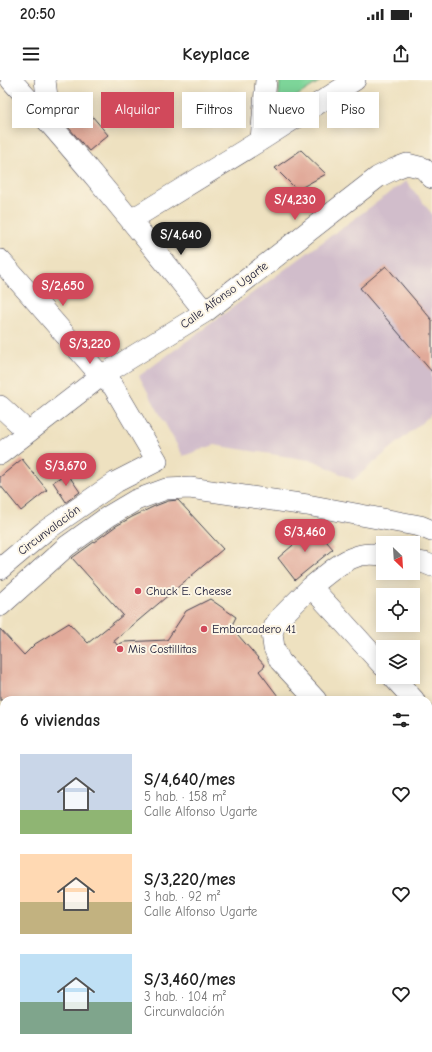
<!DOCTYPE html>
<html lang="es">
<meta charset="utf-8">
<style>
:root{--surface:#fff;--page:#f2f2f2;--text:#222;--muted:#767676;--accent:#d1495b}
body{margin:0;font-family:"Comic Neue",sans-serif;background:var(--page);color:var(--text);height:100vh;display:flex;flex-direction:column;font-size:15px;white-space:nowrap}
*{box-sizing:border-box;margin:0}
p{font-size:13px;color:var(--muted)}
.icon{flex:none;width:22px;height:22px;fill:none;stroke:currentColor;stroke-width:2;stroke-linecap:round;stroke-linejoin:round}
.map{position:relative;flex:1;overflow:hidden}
.sheet{position:absolute;left:0px;top:616px;width:432px;height:356px;display:flex;flex-direction:column;background:var(--surface);border-radius:12px 12px 0 0;box-shadow:0 2px 10px #0003}
.sheet>*{flex:none}
.banner{position:absolute;left:12px;top:12px;width:408px;height:36px;display:flex;gap:8px}
.needle{width:26px;rotate:155deg}
.controls{position:absolute;left:376px;top:456px;display:grid;gap:8px}
.controls a{display:grid;place-items:center;width:44px;height:44px;border-radius:0px;background:var(--surface);box-shadow:0 2px 10px #0003;font-size:20px}
.price{position:absolute;translate:-50% -34px;padding:0 9px;border-radius:14px;background:var(--accent);color:#fff;font-size:13px;line-height:26px;filter:drop-shadow(0 1px 2px #0008)}
.price::after{content:'';position:absolute;left:50%;top:24px;width:12px;height:9px;margin-left:-6px;background:inherit;clip-path:polygon(0 0,100% 0,50% 100%)}
.price.selected{background:#222;color:#fff}
ul{padding:0;list-style:none}
li{display:flex;align-items:center;gap:12px;height:100px;padding:0 20px}
li span{display:grid;place-items:center;flex:none;width:112px;height:80px;border-radius:0px;color:#555}
li>.icon{margin-inline-start:auto}
span .icon{width:48px;height:48px;fill:#fffc;stroke-width:1}
li b{font-size:17px}
h2{display:flex;justify-content:space-between;align-items:center;height:48px;padding:0 20px;font-size:17px}
.chip{padding:0 14px;border-radius:0px;background:var(--surface);box-shadow:0 2px 10px #0003;font-size:14px;line-height:36px}
.chip.selected{background:var(--accent);color:#fff}
.status{display:flex;justify-content:space-between;align-items:center;height:28px;padding:0 20px;background:var(--surface);direction:ltr}
.status svg{height:11px;fill:currentColor}
header{display:flex;justify-content:space-between;align-items:center;height:52px;padding:0 20px;background:var(--surface);font-size:18px;font-weight:600}
.map>svg:first-child{display:block}
.industrial{fill:#d1bdcb}
.green{fill:#7dd599;stroke:#507c6a}
.building{fill:#e1aa9a}
.lines{fill:none;stroke-linecap:round;stroke-linejoin:round}
.minor-casing{stroke:#413f4f;stroke-width:22}
.minor{stroke:#fff;stroke-width:21}
.poi-dot{fill:#d1495b;stroke:#fcf5e5;stroke-width:1.5}
.labels{text-anchor:middle;stroke-width:4;stroke-linejoin:round;paint-order:stroke}
.street-label{font-size:12px;fill:#22223b;stroke:#fcf5e5}
.poi-label{font-size:12px;fill:#22223b;stroke:#fcf5e5;text-anchor:start}
</style>
<div class="status"><b>20:50</b><svg viewBox="0 0 49 12"><path d="M0 12V9h3v3zM5 12V6h3v6zM10 12V3h3v9zM15 12V0h3v12zM26 1h20v11H26zM47 4h2v5h-2z"/></svg></div>
<header><svg class="icon" aria-label="menu" viewBox="0 0 24 24"><path d="M4 6h16M4 12h16M4 18h16"/></svg>Keyplace<svg class="icon" aria-label="share" viewBox="0 0 24 24"><path d="M12 15V3M7 8l5-5 5 5M5 13v7h14v-7"/></svg></header>
<div class="map">
<svg width="432" height="972" viewBox="0 0 432 972">
<rect width="100%" height="100%" fill="#fcf5e5"/>
<filter id="ink" filterUnits="userSpaceOnUse"><feTurbulence type="fractalNoise" baseFrequency=".025" numOctaves="2"/><feDisplacementMap in="SourceGraphic" scale="8" xChannelSelector="R" yChannelSelector="G"/><feConvolveMatrix kernelMatrix="1 2 1 2 8 2 1 2 1" color-interpolation-filters="sRGB"/></filter>
<filter id="wash" filterUnits="userSpaceOnUse"><feTurbulence type="fractalNoise" baseFrequency=".012" numOctaves="4" result="noise"/><feDisplacementMap in="SourceGraphic" scale="16" xChannelSelector="R" yChannelSelector="G"/><feGaussianBlur stdDeviation="0.9" result="paint"/><feColorMatrix in="noise" values="0 0 0 0 0 0 0 0 0 0 0 0 0 0 0 0 0 1.4 0 .05"/><feComposite in="paint" operator="in"/></filter>
<g filter="url(#wash)">
<rect width="100%" height="100%" fill="#eee1c0"/>
<path class="industrial" d="M 406,101 L 432,134 L 432,334 L 353,400 L 315,381 L 214,365 L 183,376 L 139,296 Z"/>
<path class="green" d="M 280,0 L 322,0 L 278,28 Z"/>
<g id="blocks">
<path class="building" d="M 87,30 L 108,55 L 89,71 L 68,47 Z
M 301,70 L 326,94 L 297,110 L 275,88 Z
M 386,186 L 432,240 L 432,292 L 360,208 Z
M 22,379 L 47,410 L 21,431 L 0,405 L 0,397 Z
M 67,393 L 80,412 L 66,422 L 53,402 Z
M 178,420 L 223,469 L 113,562 L 115,562 L 117,565 L 124,562 L 167,560 L 186,531 L 210,519 L 236,537 L 231,547 L 265,586 L 259,591 L 281,620 L 0,620 L 0,549 L 24,575 L 35,564 L 69,543 L 88,563 L 123,535 L 72,478 L 116,446 L 132,437 L 155,426 L 168,421 Z
M 314,447 L 333,469 L 295,500 L 278,478 Z"/>
</g>
</g>
<g filter="url(#ink)">
<use href="#blocks" fill-opacity="0" stroke="#413f4f" stroke-width="1"/>
<g class="lines">
<defs>
<path id="minor" d="M 11,0 C 79,75 142,154 205,232
M 45,0 L 50,43
M 261,60 L 266,0
M 131,140 L 261,60 L 355,0
M 0,180 L 101,296 L 113,306 L 157,381 L 116,402 L 45,451 L 0,489
M 0,326 L 28,352
M 0,374 L 101,296 L 205,232 L 378,97 L 394,89 L 407,84 L 423,88 L 432,98
M 383,475 C 374,474 364,473 355,477 C 339,482 324,497 311,507 L 337,535 L 383,586
M 413,481 L 425,483 L 432,486
M 311,507 L 279,539 L 275,545 L 272,553 L 274,568 L 280,581 L 316,620
M 0,526 L 67,466 L 109,436 L 136,420 L 166,409 L 190,408 L 307,425 L 420,446 L 432,451
M 393,597 L 414,620
M 428,636 L 432,640
M 428,743 L 432,748
M 428,866 L 432,862
M 428,901 L 432,904"/>
</defs>
<use href="#minor" class="minor-casing"/>
<use href="#minor" class="minor"/>
</g>
</g>
<g class="poi-dot">
<circle cx="138" cy="511" r="4"/>
<circle cx="204" cy="549" r="4"/>
<circle cx="120" cy="569" r="4"/>
</g>
<g class="labels">
<g class="street-label">
<text transform="translate(224 215) rotate(-36)" y="4">Calle Alfonso Ugarte</text>
<text transform="translate(49 450) rotate(-37)" y="4">Circunvalación</text>
</g>
<g class="poi-label">
<text x="146" y="515">Chuck E. Cheese</text>
<text x="212" y="553">Embarcadero 41</text>
<text x="128" y="573">Mis Costillitas</text>
</g>
</g>
</svg>
<div class="controls">
<a><svg class="needle" viewBox="-14 -14 28 28"><path d="M0-13l5 13h-10z" fill="#e53935"/><path d="M0 13l5-13h-10z" fill="#767676"/></svg></a>
<a><svg class="icon" aria-label="locate" viewBox="0 0 24 24"><circle cx="12" cy="12" r="6"/><path d="M12 2v4M12 18v4M2 12h4M18 12h4"/></svg></a>
<a><svg class="icon" aria-label="layers" viewBox="0 0 24 24"><path d="M12 4l9 5-9 5-9-5zM3 14l9 5 9-5"/></svg></a>
</div>
<b class="price" style="left:295px;top:141px">S/4,230</b>
<b class="price selected" style="left:181px;top:176px">S/4,640</b>
<b class="price" style="left:63px;top:227px">S/2,650</b>
<b class="price" style="left:90px;top:285px">S/3,220</b>
<b class="price" style="left:66px;top:407px">S/3,670</b>
<b class="price" style="left:305px;top:473px">S/3,460</b>
<div class="banner">
<a class="chip">Comprar</a>
<a class="chip selected">Alquilar</a>
<a class="chip">Filtros</a>
<a class="chip">Nuevo</a>
<a class="chip">Piso</a>
</div>
<section class="sheet">
<h2>6 viviendas<svg class="icon" aria-label="filters" viewBox="0 0 24 24"><path d="M4 7h16M4 17h16"/><circle cx="9" cy="7" r="2"/><circle cx="15" cy="17" r="2"/></svg></h2>
<ul>
<li><span style="background:linear-gradient(#c9d6e8 70%,#8fb573 0)"><svg class="icon" aria-label="home" viewBox="0 0 24 24"><path d="M3 11l9-7 9 7M6 9v11h12V9"/></svg></span><div><b>S/4,640/mes</b><p>5 hab. · 158 m²</p><p>Calle Alfonso Ugarte</p></div><svg class="icon" aria-label="heart" viewBox="0 0 24 24"><path d="M12 20l-8-8c-3-5 5-10 8-4 3-6 11-1 8 4z"/></svg></li>
<li><span style="background:linear-gradient(#ffd9b3 60%,#c2b280 0)"><svg class="icon" aria-label="home" viewBox="0 0 24 24"><path d="M3 11l9-7 9 7M6 9v11h12V9"/></svg></span><div><b>S/3,220/mes</b><p>3 hab. · 92 m²</p><p>Calle Alfonso Ugarte</p></div><svg class="icon" aria-label="heart" viewBox="0 0 24 24"><path d="M12 20l-8-8c-3-5 5-10 8-4 3-6 11-1 8 4z"/></svg></li>
<li><span style="background:linear-gradient(#bfe0f5 60%,#7fa58c 0)"><svg class="icon" aria-label="home" viewBox="0 0 24 24"><path d="M3 11l9-7 9 7M6 9v11h12V9"/></svg></span><div><b>S/3,460/mes</b><p>3 hab. · 104 m²</p><p>Circunvalación</p></div><svg class="icon" aria-label="heart" viewBox="0 0 24 24"><path d="M12 20l-8-8c-3-5 5-10 8-4 3-6 11-1 8 4z"/></svg></li>
</ul>
</section>
</div>
